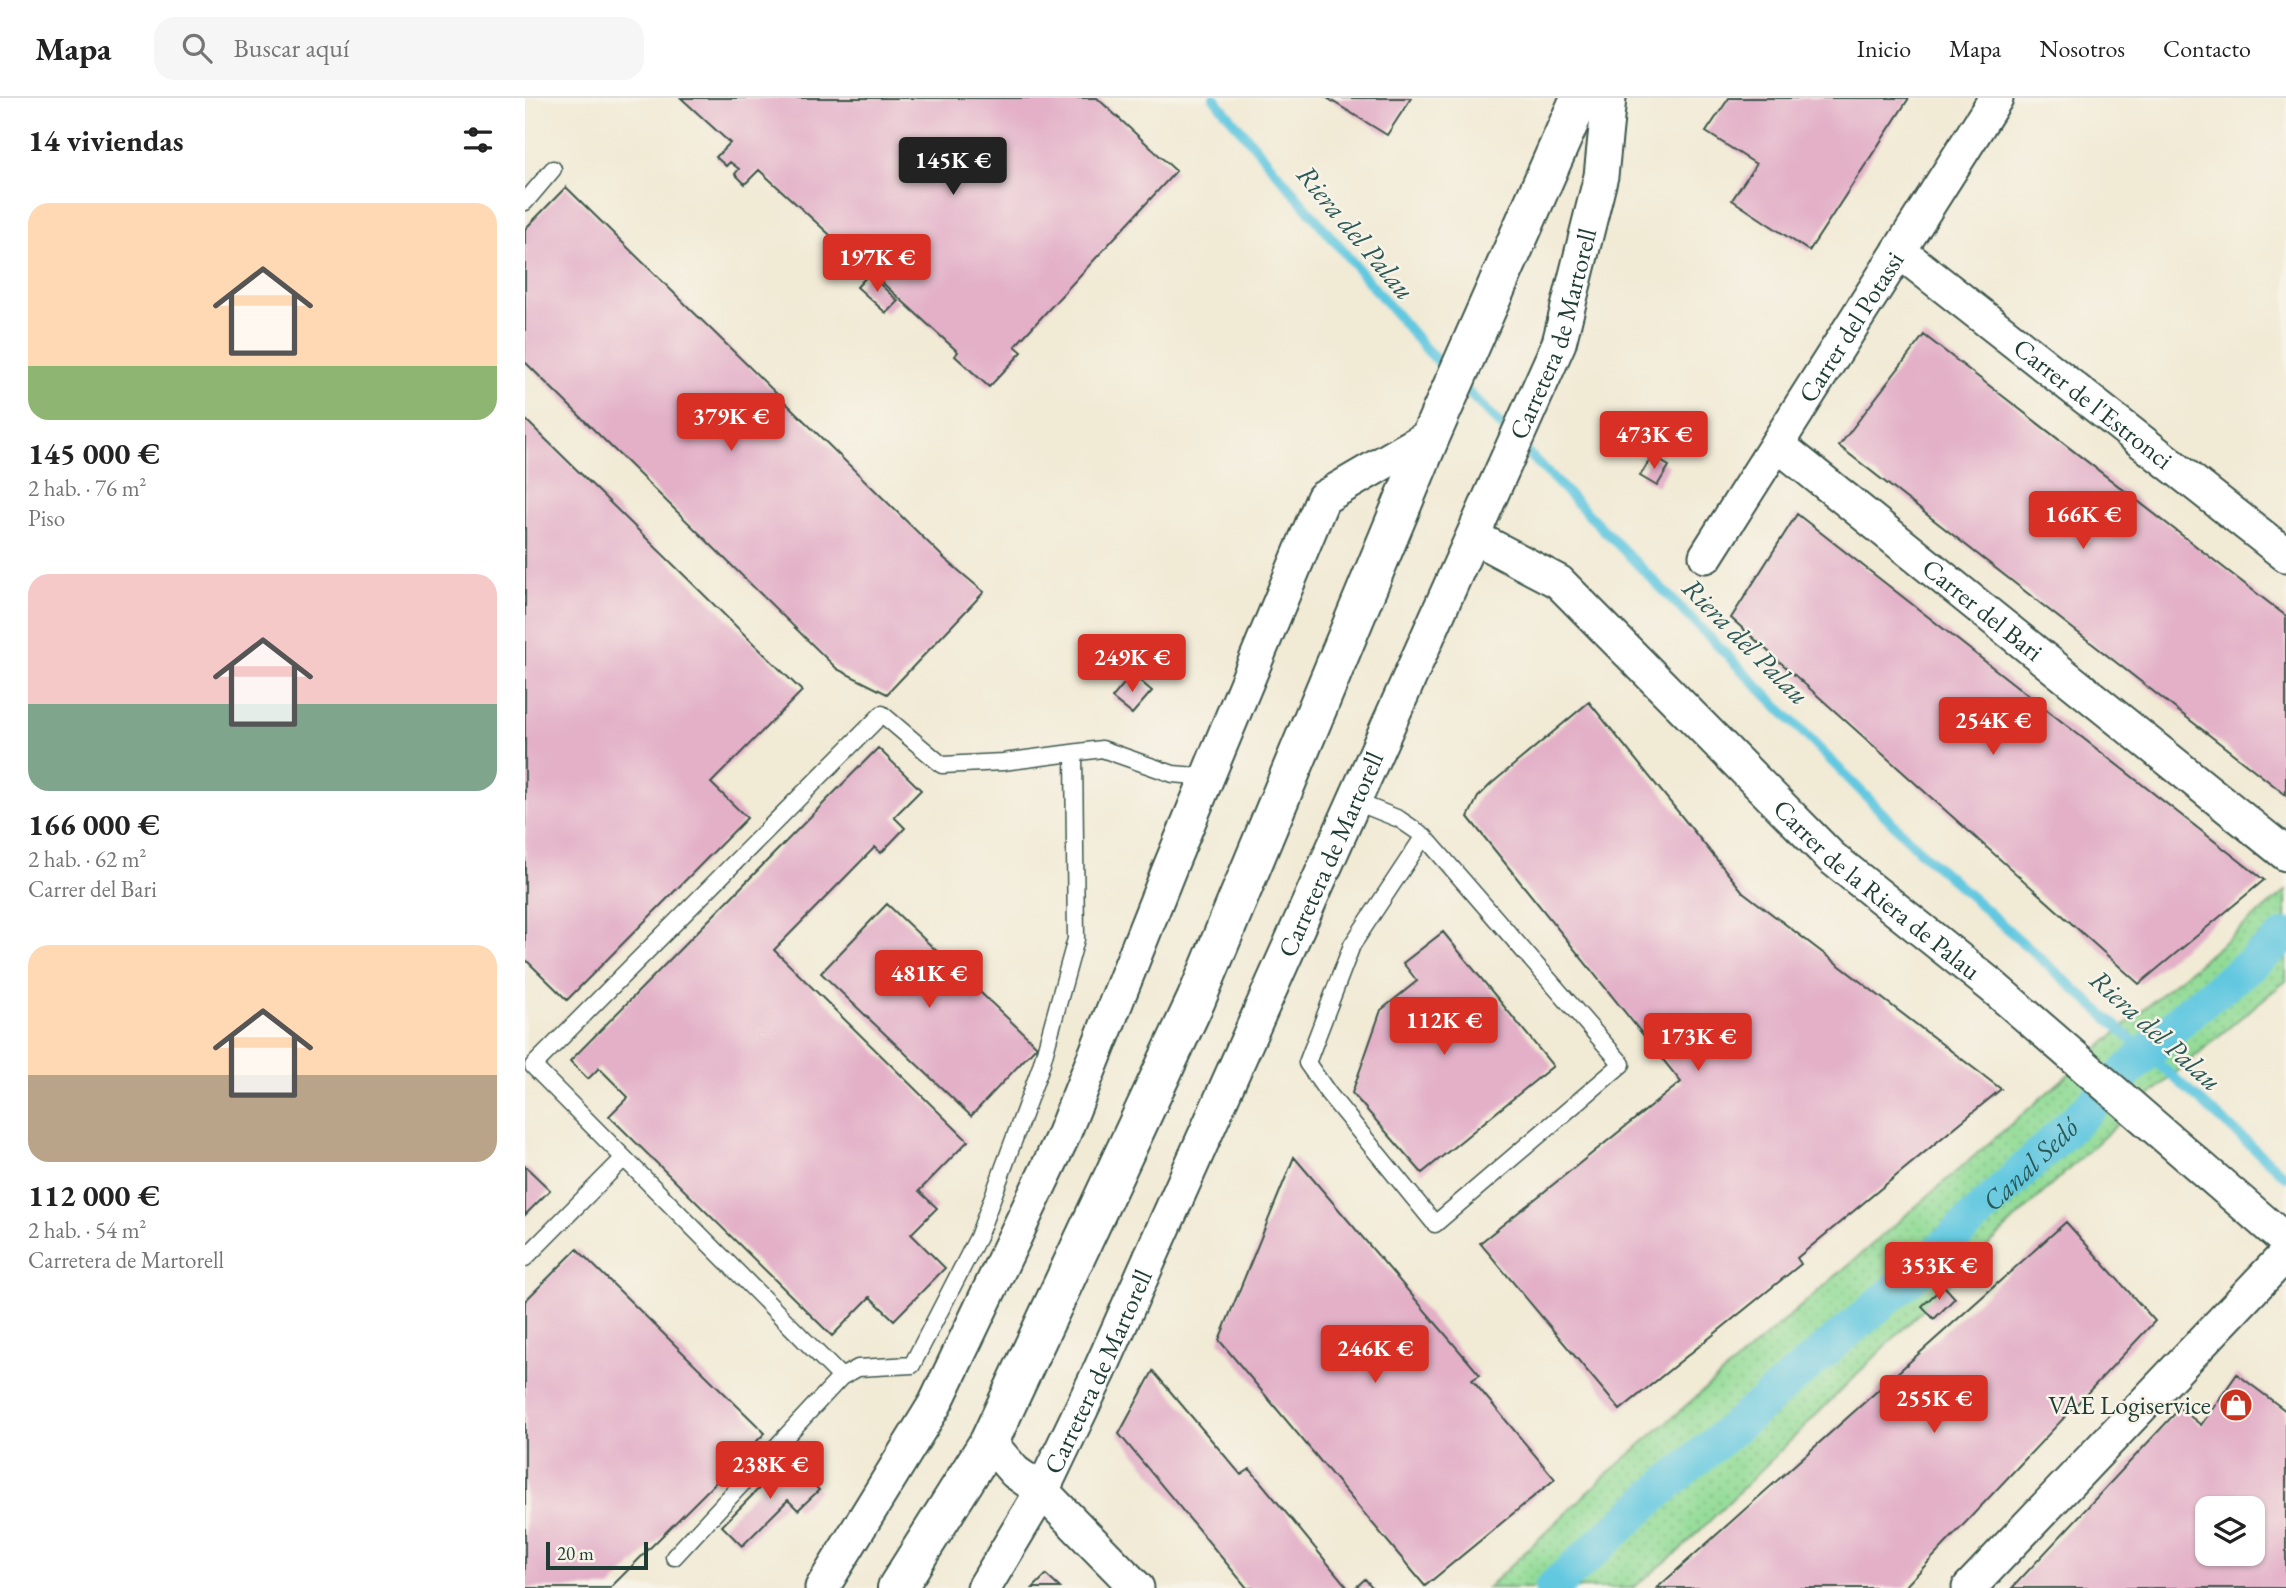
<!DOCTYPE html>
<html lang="es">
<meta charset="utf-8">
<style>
:root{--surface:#fff;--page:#f6f6f6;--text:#222;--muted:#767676;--line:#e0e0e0;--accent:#d93025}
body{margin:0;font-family:"EB Garamond",serif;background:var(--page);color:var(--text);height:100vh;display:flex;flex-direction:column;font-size:26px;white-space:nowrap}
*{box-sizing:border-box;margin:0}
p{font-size:23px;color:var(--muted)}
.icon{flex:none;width:38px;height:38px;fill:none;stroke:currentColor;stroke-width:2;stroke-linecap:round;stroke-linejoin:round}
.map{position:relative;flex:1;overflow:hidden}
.drawer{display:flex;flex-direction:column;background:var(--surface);width:525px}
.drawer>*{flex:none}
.tools{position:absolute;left:1670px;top:1398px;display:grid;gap:14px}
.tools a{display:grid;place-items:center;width:70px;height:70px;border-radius:14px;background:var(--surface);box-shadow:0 2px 5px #0004;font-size:35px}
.scale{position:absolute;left:21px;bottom:18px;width:102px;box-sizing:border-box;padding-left:7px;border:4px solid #1f3d34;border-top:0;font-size:19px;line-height:24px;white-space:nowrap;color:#1f3d34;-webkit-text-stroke:5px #f7f3e8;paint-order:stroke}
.price{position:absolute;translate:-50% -60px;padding:0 16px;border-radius:7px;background:var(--accent);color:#fff;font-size:23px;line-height:46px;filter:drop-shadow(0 2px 4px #0008)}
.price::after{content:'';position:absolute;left:50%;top:42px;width:21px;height:16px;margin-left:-10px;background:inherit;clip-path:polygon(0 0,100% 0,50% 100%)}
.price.active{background:#222;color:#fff}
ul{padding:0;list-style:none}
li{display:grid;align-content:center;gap:14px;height:371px;padding:0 28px}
li span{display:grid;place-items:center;height:217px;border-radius:21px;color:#555}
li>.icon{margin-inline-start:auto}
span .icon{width:126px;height:126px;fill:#fffc;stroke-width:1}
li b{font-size:30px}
h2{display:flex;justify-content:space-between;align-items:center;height:84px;padding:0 28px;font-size:30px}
header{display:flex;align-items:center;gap:42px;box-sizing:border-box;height:98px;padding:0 35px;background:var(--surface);border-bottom:2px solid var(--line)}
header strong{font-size:33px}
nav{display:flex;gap:38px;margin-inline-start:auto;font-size:24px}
.search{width:490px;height:63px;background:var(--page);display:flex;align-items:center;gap:18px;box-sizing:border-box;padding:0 24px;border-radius:21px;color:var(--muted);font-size:26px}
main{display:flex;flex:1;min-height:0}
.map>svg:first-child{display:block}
.grass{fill:url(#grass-dots);stroke:#588c65;stroke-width:2}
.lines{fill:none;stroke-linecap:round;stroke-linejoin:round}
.stream{stroke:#62c8e0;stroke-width:10}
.canal{stroke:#62c8e0;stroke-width:35}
.building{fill:#e3b0c8;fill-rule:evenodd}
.service-casing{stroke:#3e574c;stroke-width:19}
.minor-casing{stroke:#3e574c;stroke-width:37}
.secondary-casing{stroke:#3e574c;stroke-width:42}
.service{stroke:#fff;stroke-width:16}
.minor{stroke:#fff;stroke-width:33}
.secondary{stroke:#fff;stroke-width:38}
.labels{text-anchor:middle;stroke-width:5;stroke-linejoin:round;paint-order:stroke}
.street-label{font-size:26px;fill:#1f3d34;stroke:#f7f3e8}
.poi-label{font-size:26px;fill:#1f3d34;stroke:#f7f3e8;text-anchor:end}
.water-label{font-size:28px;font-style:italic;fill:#2c5956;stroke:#f7f3e8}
</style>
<header>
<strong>Mapa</strong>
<div class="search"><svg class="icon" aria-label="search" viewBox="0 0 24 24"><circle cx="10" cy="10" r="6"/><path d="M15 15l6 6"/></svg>Buscar aquí</div>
<nav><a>Inicio</a><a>Mapa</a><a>Nosotros</a><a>Contacto</a></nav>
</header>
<main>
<section class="drawer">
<h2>14 viviendas<svg class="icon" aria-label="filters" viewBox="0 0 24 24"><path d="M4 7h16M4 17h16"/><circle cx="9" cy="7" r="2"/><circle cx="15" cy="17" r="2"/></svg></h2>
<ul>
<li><span style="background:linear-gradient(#ffd9b3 75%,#8fb573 0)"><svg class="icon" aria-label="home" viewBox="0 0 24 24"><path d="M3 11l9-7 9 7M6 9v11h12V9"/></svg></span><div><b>145 000 €</b><p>2 hab. · 76 m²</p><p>Piso</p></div></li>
<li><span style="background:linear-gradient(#f6c9c9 60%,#7fa58c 0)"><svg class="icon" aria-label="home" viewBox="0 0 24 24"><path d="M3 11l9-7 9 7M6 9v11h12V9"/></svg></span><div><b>166 000 €</b><p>2 hab. · 62 m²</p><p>Carrer del Bari</p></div></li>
<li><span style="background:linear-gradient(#ffd9b3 60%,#b9a48a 0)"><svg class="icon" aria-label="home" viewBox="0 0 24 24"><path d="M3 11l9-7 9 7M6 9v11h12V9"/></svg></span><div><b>112 000 €</b><p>2 hab. · 54 m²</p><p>Carretera de Martorell</p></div></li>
</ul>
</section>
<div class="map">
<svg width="1761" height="1490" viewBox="0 0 1761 1490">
<defs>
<pattern id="grass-dots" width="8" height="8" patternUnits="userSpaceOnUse" patternTransform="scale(1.75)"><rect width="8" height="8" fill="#92db96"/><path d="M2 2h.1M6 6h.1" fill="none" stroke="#7dbd82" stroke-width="1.8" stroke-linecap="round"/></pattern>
</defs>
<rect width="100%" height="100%" fill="#f7f3e8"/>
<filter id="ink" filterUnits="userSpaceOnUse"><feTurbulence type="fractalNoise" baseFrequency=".0143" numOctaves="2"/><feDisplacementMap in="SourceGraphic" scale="14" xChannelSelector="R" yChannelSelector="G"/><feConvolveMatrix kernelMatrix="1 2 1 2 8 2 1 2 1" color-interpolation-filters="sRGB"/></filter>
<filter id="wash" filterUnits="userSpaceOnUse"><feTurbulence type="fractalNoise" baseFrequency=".00686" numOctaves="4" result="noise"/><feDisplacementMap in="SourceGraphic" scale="28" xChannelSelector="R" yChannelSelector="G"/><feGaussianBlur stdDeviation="1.57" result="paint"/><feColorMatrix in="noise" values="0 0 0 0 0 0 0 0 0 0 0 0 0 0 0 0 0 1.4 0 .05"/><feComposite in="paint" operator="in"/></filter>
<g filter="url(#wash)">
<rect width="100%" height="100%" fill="#f1ead5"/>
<path class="grass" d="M 1761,793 L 1761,883 C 1544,1055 1353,1258 1155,1452 L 1108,1490 L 962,1490 L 1082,1376 L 1642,891 Z"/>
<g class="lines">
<path class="stream" d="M 689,0 L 898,248 L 926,277
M 937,288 L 1397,755 L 1761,1079"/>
<path class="canal" id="s1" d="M 1027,1490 L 1142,1386 L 1389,1177 L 1662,916 L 1761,838"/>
</g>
<g id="blocks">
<path class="building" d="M 156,0 L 572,0 L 651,73 L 490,248 L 497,254 L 464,289 L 430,258 L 433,254 L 234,72 L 220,86 L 210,76 L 214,71 L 205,64 L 201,68 L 191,59 L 205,45 Z
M 802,0 L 886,0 L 862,37 Z
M 1204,0 L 1384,0 L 1284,153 L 1207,102 L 1231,66 L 1181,34 Z
M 41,89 L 420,461 L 459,494 L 362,596 L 312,571 L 0,264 L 0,131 Z
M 344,176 L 373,203 L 361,215 L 332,189 Z
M 1399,237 L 1761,518 L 1761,697 L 1314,348 Z
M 0,321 L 277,593 L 186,685 L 222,720 L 42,902 L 0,861 Z
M 1127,358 L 1144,368 L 1132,388 L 1115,378 Z
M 1272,416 L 1739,782 L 1614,886 L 1206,520 Z
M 607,576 L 627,593 L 607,616 L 587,600 Z
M 1064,604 L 1218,794 L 1476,991 L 1272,1160 L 1276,1166 L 1095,1312 L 955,1145 L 1156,984 L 943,719 L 953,699 L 966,686 Z
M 353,650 L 396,692 L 369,719 L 380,730 L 356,755 L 350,749 L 249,852 L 443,1043 L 394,1093 L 412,1110 L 386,1136 L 420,1170 L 369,1222 L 345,1199 L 307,1238 L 84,1018 L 103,999 L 74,970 L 63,981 L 45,963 Z
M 362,806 L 512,948 L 446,1018 L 296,875 Z
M 918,834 L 1028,968 L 897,1075 L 827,995 L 856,912 L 892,883 L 878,865 Z
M 769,1059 L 955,1277 L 947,1282 L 1030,1381 L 900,1488 L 694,1242 Z
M 0,1068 L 25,1092 L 0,1117 Z
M 1541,1124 L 1630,1223 L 1379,1490 L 1132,1490 Z
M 52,1151 L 240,1335 L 85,1490 L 0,1490 L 0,1203 Z
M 1419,1188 L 1430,1200 L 1409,1221 L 1397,1208 Z
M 628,1273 L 716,1377 L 725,1371 L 823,1490 L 722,1490 L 594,1336 Z
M 1712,1276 L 1761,1313 L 1761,1490 L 1487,1490 L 1655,1310 L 1676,1327 ZM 1682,1410 L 1727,1410 L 1727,1456 L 1682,1456 Z
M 263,1361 L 294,1392 L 273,1412 L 263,1402 L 217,1448 L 197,1428 Z
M 521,1477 L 535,1490 L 508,1490 Z
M 840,1481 L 848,1490 L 830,1490 Z"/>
</g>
</g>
<g filter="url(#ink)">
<use href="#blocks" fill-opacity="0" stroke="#3e574c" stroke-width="2"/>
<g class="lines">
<defs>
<path id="service" d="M 0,104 L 28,71
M 829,703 L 874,721 L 899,738 L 1097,966 L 910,1126 L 803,995 L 782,965 L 827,847 L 899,738
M 0,1160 L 99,1060
M 316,1279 L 8,968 L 357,616 L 417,667 L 478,664 L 577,651 L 648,676 L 682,679
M 149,1459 L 316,1279 L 333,1270 L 387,1267 L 453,1139 L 516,968 L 551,841 L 549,655"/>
<g id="minor">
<path id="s2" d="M 1374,153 L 1761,457"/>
<path id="s3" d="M 1252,346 L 1761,756"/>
<path id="s4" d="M 949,439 L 1034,484 L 1307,760 L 1467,888 L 1761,1143"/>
<path id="s5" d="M 1181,458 L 1471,0"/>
<path d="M 464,1344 L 490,1374 L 517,1393 L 612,1490"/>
<path d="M 297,1490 L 410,1306 L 537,1040 L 645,769 L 798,400 L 906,337"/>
<path id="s6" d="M 459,1490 L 517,1393 L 575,1272 L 1034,245 L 1076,78 L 1084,0"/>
<path d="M 1444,1490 L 1761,1156"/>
</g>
<path id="secondary" d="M 372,1490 L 464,1344 L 671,902 L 906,337 L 1055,0"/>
</defs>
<use href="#service" class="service-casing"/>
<use href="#minor" class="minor-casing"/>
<use href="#secondary" class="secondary-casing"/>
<use href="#service" class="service"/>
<use href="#minor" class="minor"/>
<use href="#secondary" class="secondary"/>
</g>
</g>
<defs>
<symbol id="shop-disc" viewBox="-11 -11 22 22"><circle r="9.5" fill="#c8321e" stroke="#f7f3e8"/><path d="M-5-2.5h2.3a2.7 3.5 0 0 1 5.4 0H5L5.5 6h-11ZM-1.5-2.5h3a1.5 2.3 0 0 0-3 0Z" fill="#fff"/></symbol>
</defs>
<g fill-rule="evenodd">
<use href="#shop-disc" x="1692" y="1288" width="38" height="38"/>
</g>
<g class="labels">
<g class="street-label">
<text dy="9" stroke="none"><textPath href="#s5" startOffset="271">Carrer del Potassi</textPath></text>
<text dy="9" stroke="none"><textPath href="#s6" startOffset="1379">Carretera de Martorell</textPath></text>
<text dy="9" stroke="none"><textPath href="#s2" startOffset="247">Carrer de l'Estronci</textPath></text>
<text dy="9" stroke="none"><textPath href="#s3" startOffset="264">Carrer del Bari</textPath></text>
<text dy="9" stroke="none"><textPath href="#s6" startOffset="812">Carretera de Martorell</textPath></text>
<text dy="9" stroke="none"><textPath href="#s4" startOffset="539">Carrer de la Riera de Palau</textPath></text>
<text dy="9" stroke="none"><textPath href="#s6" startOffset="245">Carretera de Martorell</textPath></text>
</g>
<g class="poi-label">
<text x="1686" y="1316">VAE Logiservice</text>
</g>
<g class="water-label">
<text transform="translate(831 134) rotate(50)" y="10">Riera del Palau</text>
<text transform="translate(1221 543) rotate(45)" y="10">Riera del Palau</text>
<text transform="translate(1631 932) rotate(42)" y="10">Riera del Palau</text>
<text dy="10" stroke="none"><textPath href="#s1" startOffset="639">Canal Sedó</textPath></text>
</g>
</g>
</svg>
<div class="tools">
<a><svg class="icon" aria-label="layers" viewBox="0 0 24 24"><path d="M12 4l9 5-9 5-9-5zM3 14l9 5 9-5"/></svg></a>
</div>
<div class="scale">20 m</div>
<b class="price active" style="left:428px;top:99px">145K €</b>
<b class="price" style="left:352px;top:196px">197K €</b>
<b class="price" style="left:206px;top:355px">379K €</b>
<b class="price" style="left:1129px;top:373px">473K €</b>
<b class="price" style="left:1558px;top:453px">166K €</b>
<b class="price" style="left:607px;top:596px">249K €</b>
<b class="price" style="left:1468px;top:659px">254K €</b>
<b class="price" style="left:404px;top:912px">481K €</b>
<b class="price" style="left:919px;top:959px">112K €</b>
<b class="price" style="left:1173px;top:975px">173K €</b>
<b class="price" style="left:1414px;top:1204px">353K €</b>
<b class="price" style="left:850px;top:1287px">246K €</b>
<b class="price" style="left:1409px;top:1337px">255K €</b>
<b class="price" style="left:245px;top:1403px">238K €</b>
</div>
</main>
